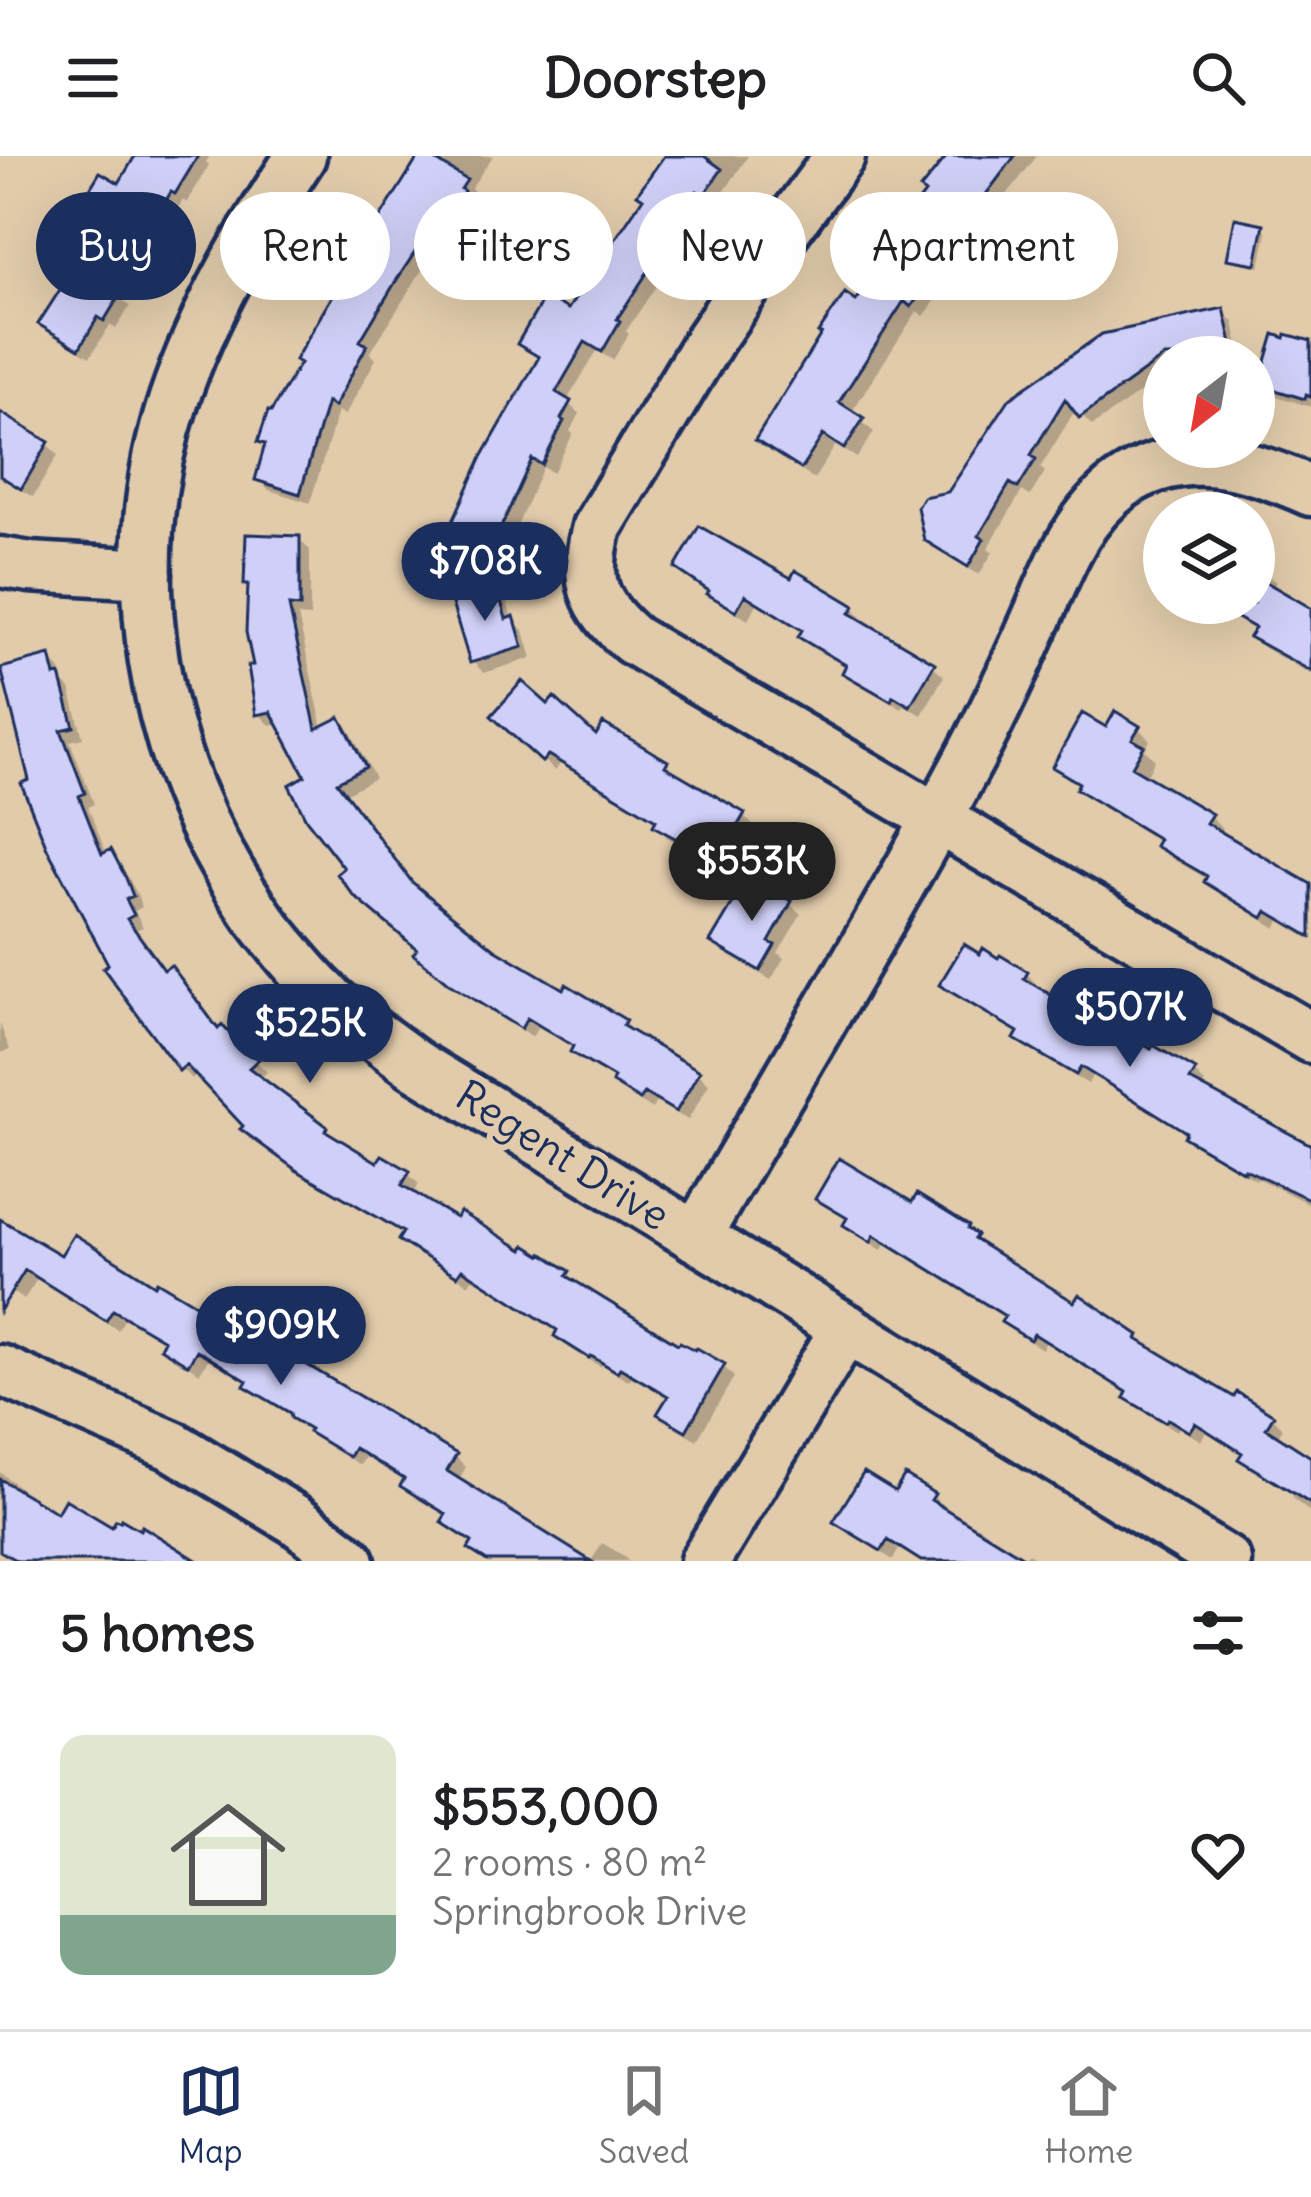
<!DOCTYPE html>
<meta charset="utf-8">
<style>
:root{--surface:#fff;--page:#f2f2f2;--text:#202124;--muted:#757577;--line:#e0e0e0;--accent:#1b2f5e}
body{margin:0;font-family:Delius,sans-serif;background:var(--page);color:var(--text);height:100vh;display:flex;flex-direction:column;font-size:45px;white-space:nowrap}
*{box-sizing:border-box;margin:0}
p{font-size:39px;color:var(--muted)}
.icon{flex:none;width:66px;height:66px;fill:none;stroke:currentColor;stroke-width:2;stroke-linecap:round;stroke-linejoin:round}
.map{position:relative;height:1405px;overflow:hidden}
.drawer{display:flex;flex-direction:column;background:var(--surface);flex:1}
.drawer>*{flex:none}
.guide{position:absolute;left:36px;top:36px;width:1239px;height:108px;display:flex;gap:24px}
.needle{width:78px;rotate:211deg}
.buttons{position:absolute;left:1143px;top:180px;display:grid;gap:24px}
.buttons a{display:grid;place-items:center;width:132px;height:132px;border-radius:50%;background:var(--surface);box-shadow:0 12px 48px #0002;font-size:60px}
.price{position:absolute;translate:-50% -102px;padding:0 27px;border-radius:42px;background:var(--accent);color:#fff;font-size:39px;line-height:78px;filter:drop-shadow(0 3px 6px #0008)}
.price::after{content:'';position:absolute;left:50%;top:72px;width:36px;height:27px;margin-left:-18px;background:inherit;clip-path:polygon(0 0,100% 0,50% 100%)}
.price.on{background:#222;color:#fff}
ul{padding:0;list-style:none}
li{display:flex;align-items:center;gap:36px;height:300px;padding:0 60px}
li span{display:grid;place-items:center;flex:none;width:336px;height:240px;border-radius:24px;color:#555}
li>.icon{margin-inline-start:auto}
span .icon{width:144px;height:144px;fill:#fffc;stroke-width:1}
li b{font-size:51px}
h2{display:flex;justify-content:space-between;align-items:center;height:144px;padding:0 60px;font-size:51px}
.chip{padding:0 42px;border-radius:54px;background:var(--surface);box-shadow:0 12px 48px #0002;font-size:42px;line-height:108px}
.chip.on{background:var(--accent);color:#fff}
header{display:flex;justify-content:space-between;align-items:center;height:156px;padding:0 60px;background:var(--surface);font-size:54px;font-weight:800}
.tabs{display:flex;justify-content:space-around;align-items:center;height:168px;border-top:3px solid var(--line);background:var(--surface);font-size:33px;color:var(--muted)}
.tabs a{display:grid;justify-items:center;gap:6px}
.tabs .on{color:var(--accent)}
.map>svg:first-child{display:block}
.shadow{fill:#0003}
.building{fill:#d0cff7;stroke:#1b2f5e;stroke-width:3}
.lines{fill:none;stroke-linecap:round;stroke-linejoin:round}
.minor-casing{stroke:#1b2f5e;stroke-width:57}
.minor{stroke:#e1cbab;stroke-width:48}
.labels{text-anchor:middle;stroke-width:12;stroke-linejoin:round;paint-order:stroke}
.street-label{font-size:42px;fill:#1b2f5e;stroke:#e1cbab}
</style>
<header><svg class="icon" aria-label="menu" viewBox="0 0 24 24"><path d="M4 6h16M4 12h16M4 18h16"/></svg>Doorstep<svg class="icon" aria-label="search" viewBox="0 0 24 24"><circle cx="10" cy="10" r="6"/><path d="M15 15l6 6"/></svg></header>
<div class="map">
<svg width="1311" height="1405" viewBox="0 0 1311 1405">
<rect width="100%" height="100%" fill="#e1cbab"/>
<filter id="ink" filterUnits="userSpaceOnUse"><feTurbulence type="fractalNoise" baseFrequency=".00833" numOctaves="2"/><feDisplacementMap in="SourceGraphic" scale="24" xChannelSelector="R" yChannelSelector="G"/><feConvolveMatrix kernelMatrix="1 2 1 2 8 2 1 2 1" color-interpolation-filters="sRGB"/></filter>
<g filter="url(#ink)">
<path class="shadow" d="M 138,0 L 210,0 L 206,6 L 209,9 L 187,47 L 183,44 L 154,93 L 142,86 L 112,135 L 130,150 L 116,173 L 110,169 L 90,201 L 52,179 L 41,168 L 90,92 L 68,74 L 120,31 Z
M 425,0 L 493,0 L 471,32 L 476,37 L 471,45 L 473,48 L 443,94 L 437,90 L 370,197 L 376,203 L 345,259 L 338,255 L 310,347 L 269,334 L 258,323 L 267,291 L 261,285 L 272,260 L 374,77 Z
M 668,0 L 748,0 L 716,48 L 709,43 L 673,94 L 684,104 L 669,127 L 661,123 L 626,175 L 629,178 L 613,204 L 597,195 L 566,246 L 580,258 L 570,275 L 573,278 L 553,317 L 543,311 L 513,379 L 520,386 L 508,412 L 460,390 L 450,380 L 541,204 L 520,188 L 569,157 L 646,43 Z
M 951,0 L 1037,0 L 957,103 L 963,108 L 924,160 L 917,155 L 851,257 L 874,276 L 857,302 L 836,289 L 814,323 L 770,295 L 758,283 L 898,93 Z
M 1262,71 L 1267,76 L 1260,111 L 1235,106 L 1230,102 Z
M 1223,155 L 1234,166 L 1241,201 L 1164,201 L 1164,220 L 1092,270 L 1076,253 L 1040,312 L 1045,316 L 1030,340 L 1022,335 L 988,392 L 993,396 L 979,419 L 939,394 L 927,383 L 950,339 L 1012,244 Z
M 1311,189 L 1311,251 L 1273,239 L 1262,228 Z
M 0,260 L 47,288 L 58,299 L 33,341 L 0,322 Z
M 298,383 L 310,394 L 310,461 L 298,460 L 323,573 L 339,564 L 350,575 L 375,622 L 345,638 L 418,735 L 493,795 L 624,867 L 635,877 L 698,917 L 709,928 L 688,964 L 656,946 L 652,953 L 626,938 L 616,925 L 584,906 L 573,895 L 575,892 L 539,870 L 532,881 L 463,838 L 427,809 L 420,794 L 348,713 L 309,622 L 280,566 L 270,569 L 259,558 L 251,431 L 247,427 Z
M 1254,409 L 1276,426 L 1272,433 L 1311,456 L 1311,518 L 1264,492 L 1253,481 L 1257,474 L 1211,447 L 1254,447 Z
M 678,411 L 792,426 L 853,452 L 863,463 L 861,467 L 933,510 L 944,520 L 922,559 L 904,549 L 902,553 L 856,527 L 845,516 L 848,512 L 812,492 L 801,481 L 804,476 L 757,448 L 748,464 L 722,448 Z
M 495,430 L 506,441 L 512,463 L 524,475 L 532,502 L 484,517 L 473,506 Z
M 49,503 L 60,513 L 63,526 L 70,533 L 83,582 L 70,585 L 94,648 L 88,651 L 107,699 L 110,697 L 121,708 L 136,736 L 142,751 L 135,755 L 143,771 L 135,774 L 166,817 L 219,875 L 234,885 L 236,884 L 267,916 L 259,923 L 337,984 L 378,1011 L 408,1018 L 419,1028 L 413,1039 L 524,1098 L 568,1117 L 579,1128 L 679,1192 L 723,1210 L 734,1221 L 697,1284 L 671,1269 L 661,1258 L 670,1243 L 631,1221 L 629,1225 L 602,1208 L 601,1211 L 568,1191 L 558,1180 L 560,1177 L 473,1121 L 469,1128 L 413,1094 L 402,1083 L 405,1079 L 311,1024 L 255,983 L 247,969 L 198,917 L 192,923 L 181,913 L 112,809 L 33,626 Z
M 506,570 L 597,584 L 666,608 L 677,618 L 743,660 L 754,670 L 728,714 L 667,681 L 656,670 L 658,667 L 560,608 L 555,615 Z
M 1138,572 L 1150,584 L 1145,594 L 1155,604 L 1145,622 L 1210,660 L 1222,672 L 1219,678 L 1311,731 L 1311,784 L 1280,765 L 1276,772 L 1220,738 L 1207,726 L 1209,724 L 1171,702 L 1158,689 L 1160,686 L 1092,645 L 1080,633 L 1081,630 L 1068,623 L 1055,610 L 1107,575 Z
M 790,748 L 801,758 L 778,797 L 784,802 L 771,824 L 725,797 L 714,786 Z
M 1027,818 L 1037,829 L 1035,832 L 1129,888 L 1194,916 L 1205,927 L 1201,933 L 1299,986 L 1301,982 L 1311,987 L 1311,1049 L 1257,1022 L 1256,1024 L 1198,991 L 1188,979 L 1092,920 L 1088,928 L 1028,893 L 1018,883 L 1020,879 L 954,839 L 943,829 Z
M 0,868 L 10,894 L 0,897 Z
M 819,1043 L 913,1050 L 968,1073 L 986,1092 L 1075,1150 L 1137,1181 L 1150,1194 L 1235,1245 L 1272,1261 L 1283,1272 L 1276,1283 L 1311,1304 L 1311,1357 L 1292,1342 L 1294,1339 L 1253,1313 L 1242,1302 L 1244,1299 L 1206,1275 L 1201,1285 L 1179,1271 L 1177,1275 L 1139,1252 L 1128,1241 L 1129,1239 L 1046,1186 L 1042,1193 L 1016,1177 L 1005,1166 L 1007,1163 L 886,1088 L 882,1094 L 857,1079 L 847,1068 L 849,1065 L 830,1053 Z
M 0,1066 L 62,1103 L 156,1134 L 233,1174 L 301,1201 L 312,1212 L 455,1300 L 466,1311 L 458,1325 L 586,1405 L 485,1405 L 472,1393 L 474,1388 L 445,1366 L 448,1361 L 414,1341 L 404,1330 L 406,1325 L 365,1301 L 360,1309 L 322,1286 L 296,1263 L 259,1240 L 248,1229 L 249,1227 L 209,1202 L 200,1217 L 174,1202 L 164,1191 L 166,1187 L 125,1162 L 118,1174 L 37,1123 L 24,1144 L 0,1129 Z
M 0,1316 L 21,1333 L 18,1337 L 58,1361 L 113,1375 L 181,1398 L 188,1405 L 87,1405 L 72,1396 L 67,1405 L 15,1405 L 0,1393 Z
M 896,1339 L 933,1340 L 944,1351 L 942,1354 L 1023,1404 L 1028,1397 L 1041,1405 L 919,1405 L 899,1393 L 893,1404 L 848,1376 L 837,1365 Z
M 602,1387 L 624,1400 L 628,1405 L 591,1405 Z"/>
<path class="building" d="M 135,0 L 198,0 L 175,38 L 171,36 L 142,84 L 130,77 L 101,125 L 121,137 L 104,165 L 98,161 L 79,193 L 38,168 L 88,90 L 64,75 L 100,16 L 119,27 Z
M 419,0 L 429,0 L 467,24 L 461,33 L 464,35 L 432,86 L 425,81 L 396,125 L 360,185 L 367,189 L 334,251 L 327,246 L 300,338 L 255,324 L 265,288 L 258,286 L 268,255 L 271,256 L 300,207 L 295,204 L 355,101 L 350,98 L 367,69 L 373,73 Z
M 664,0 L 704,0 L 722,13 L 704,39 L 697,35 L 663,83 L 675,91 L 657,118 L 649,114 L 617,163 L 620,165 L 602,196 L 585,186 L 556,236 L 571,245 L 561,263 L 564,265 L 542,309 L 532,303 L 502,369 L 510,373 L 497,403 L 446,380 L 482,301 L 539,201 L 517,188 L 545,140 L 568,153 L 643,42 L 637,38 Z
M 947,0 L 1015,0 L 947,90 L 953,94 L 911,151 L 904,145 L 839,246 L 864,262 L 844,293 L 823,279 L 801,313 L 755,284 L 821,178 L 818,177 L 845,137 L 856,145 L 895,93 L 888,87 L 925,37 L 920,33 Z
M 1235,62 L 1264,68 L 1256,108 L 1227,103 Z
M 1224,152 L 1235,201 L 1164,201 L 1079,262 L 1065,243 L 1031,299 L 1036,303 L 1018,332 L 1010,327 L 979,380 L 984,383 L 968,411 L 924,384 L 917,351 L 923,341 L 948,336 L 1010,242 L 1102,178 Z
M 1274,178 L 1285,182 L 1286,178 L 1311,185 L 1311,241 L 1306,239 L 1305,243 L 1259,229 Z
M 0,256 L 49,286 L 21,333 L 0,320 Z
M 699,370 L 791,422 L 795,414 L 855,450 L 850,457 L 935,507 L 910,550 L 893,540 L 891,545 L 842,517 L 846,509 L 798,481 L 802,474 L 745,439 L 736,455 L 707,438 L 709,435 L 675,412 Z
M 246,378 L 300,380 L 300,451 L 289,450 L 316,573 L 340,561 L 366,611 L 337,626 L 412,726 L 447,755 L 495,793 L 563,833 L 566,828 L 626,864 L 623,870 L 700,915 L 676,956 L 644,937 L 640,944 L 612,927 L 614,922 L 570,896 L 573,890 L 527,862 L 521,873 L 449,828 L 413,798 L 417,793 L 354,740 L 337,718 L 344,712 L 306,663 L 289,629 L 305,620 L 271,556 L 256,559 L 248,510 L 253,509 L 246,476 L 248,428 L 244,428 Z
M 1254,419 L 1311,452 L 1311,515 L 1249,481 L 1255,472 L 1212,447 L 1254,447 Z
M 496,427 L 506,463 L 514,460 L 523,491 L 470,507 L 450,441 Z
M 50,499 L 55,520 L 60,519 L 74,571 L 61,574 L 85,637 L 79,640 L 102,698 L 111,693 L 126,722 L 133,740 L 126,743 L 134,759 L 127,763 L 164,814 L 171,809 L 218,873 L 222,869 L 234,882 L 236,879 L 259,903 L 249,912 L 328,971 L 326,975 L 377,1006 L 382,999 L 410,1015 L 402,1029 L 456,1062 L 460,1056 L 523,1094 L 525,1089 L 541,1099 L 542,1097 L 570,1115 L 567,1120 L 678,1188 L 680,1186 L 695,1194 L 697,1192 L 725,1208 L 686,1275 L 657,1258 L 668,1240 L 620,1212 L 617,1216 L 591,1200 L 589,1202 L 554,1180 L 557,1174 L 462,1113 L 457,1120 L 398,1084 L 403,1076 L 296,1014 L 240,973 L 243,970 L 186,909 L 179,915 L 103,812 L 108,808 L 47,692 L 21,627 L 29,624 L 1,512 Z
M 522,525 L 548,548 L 554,541 L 596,579 L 603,567 L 668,605 L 665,610 L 745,657 L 717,705 L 653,670 L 656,664 L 548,599 L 542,606 L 491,560 Z
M 1115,555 L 1140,570 L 1132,583 L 1144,590 L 1132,611 L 1212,658 L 1206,667 L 1311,728 L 1311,781 L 1267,755 L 1263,762 L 1204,726 L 1207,720 L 1155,690 L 1159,683 L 1076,633 L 1079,627 L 1052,611 L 1082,557 L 1106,571 Z
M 749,720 L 792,745 L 769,786 L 775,789 L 760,815 L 710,786 Z
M 964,788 L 980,798 L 983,792 L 998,802 L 1000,799 L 1028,816 L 1024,823 L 1128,884 L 1130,880 L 1151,893 L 1153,889 L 1196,914 L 1190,924 L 1311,989 L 1311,1044 L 1245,1013 L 1244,1016 L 1184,981 L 1186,976 L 1081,911 L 1076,919 L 1014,883 L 1018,876 L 939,829 Z
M 839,1002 L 912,1046 L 917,1038 L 969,1070 L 968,1073 L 977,1079 L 974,1083 L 1074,1146 L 1079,1138 L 1139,1179 L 1137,1183 L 1234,1241 L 1237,1236 L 1274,1259 L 1266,1272 L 1311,1301 L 1311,1348 L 1238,1303 L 1242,1297 L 1195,1267 L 1189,1276 L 1168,1263 L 1165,1266 L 1124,1242 L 1127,1236 L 1034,1178 L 1030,1184 L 1001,1166 L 1005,1160 L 874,1079 L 871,1086 L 843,1069 L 847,1062 L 815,1043 Z
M 0,1063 L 61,1099 L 74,1078 L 155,1129 L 157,1125 L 232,1170 L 237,1161 L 273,1183 L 274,1181 L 303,1199 L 299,1204 L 457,1298 L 447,1315 L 591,1405 L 487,1405 L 468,1393 L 472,1386 L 441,1366 L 446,1358 L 400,1330 L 404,1323 L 354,1292 L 349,1301 L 308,1276 L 310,1273 L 291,1262 L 290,1257 L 244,1230 L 247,1225 L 197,1194 L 188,1209 L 160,1192 L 164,1184 L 113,1154 L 106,1165 L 25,1114 L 0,1155 Z
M 864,1316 L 895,1335 L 905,1319 L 935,1338 L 931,1344 L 1030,1405 L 921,1405 L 888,1384 L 881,1395 L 833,1366 Z
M 0,1323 L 57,1357 L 65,1343 L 112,1371 L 116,1364 L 120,1366 L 121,1363 L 140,1374 L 142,1370 L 198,1405 L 17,1405 L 0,1395 Z"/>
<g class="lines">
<defs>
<path id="minor" d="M 301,0 C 251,76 203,157 174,243 C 118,412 151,605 251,750 C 267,775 289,799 308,821 C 339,856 378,881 414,908 L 1226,1405
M 840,0 L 777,85 L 710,183 L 597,371 C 583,424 592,449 633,484 L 1311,882
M 0,406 L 30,411 L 147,418
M 696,1081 C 788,920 885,762 972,598 C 995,555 1015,511 1035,466 C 1057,416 1075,362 1121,329 C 1183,286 1249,308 1311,335
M 0,1214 L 173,1290 L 296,1364 L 350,1405
M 705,1405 L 846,1172"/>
</defs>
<use href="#minor" class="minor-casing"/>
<use href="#minor" class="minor"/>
</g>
</g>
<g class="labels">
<g class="street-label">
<text transform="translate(563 999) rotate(32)" y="15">Regent Drive</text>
</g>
</g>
</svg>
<div class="buttons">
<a><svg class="needle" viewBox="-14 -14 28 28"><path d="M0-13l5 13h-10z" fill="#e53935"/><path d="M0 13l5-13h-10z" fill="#757577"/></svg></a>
<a><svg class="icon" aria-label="layers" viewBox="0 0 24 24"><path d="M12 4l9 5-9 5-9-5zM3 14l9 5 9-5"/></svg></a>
</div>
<b class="price" style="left:485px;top:468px">$708K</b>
<b class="price on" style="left:752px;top:768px">$553K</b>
<b class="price" style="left:1130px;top:914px">$507K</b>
<b class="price" style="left:310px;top:930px">$525K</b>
<b class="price" style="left:281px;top:1232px">$909K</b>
<div class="guide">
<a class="chip on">Buy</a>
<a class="chip">Rent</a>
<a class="chip">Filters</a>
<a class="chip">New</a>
<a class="chip">Apartment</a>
</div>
</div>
<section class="drawer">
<h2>5 homes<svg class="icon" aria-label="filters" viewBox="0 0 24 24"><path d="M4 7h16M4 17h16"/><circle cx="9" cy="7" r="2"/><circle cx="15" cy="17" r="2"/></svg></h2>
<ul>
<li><span style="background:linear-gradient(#dfe7d0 75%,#7fa58c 0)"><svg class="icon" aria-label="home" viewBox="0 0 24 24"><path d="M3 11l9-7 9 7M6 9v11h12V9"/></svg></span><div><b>$553,000</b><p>2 rooms · 80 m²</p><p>Springbrook Drive</p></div><svg class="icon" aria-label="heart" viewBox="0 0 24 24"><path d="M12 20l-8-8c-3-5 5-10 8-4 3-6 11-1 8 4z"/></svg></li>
</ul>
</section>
<nav class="tabs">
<a class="on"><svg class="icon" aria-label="map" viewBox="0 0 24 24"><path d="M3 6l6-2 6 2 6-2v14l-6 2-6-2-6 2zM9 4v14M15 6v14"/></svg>Map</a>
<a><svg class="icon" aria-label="saved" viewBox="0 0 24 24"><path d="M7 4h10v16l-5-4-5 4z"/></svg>Saved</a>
<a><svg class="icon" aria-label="home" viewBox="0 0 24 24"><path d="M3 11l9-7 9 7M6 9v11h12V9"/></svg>Home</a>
</nav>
